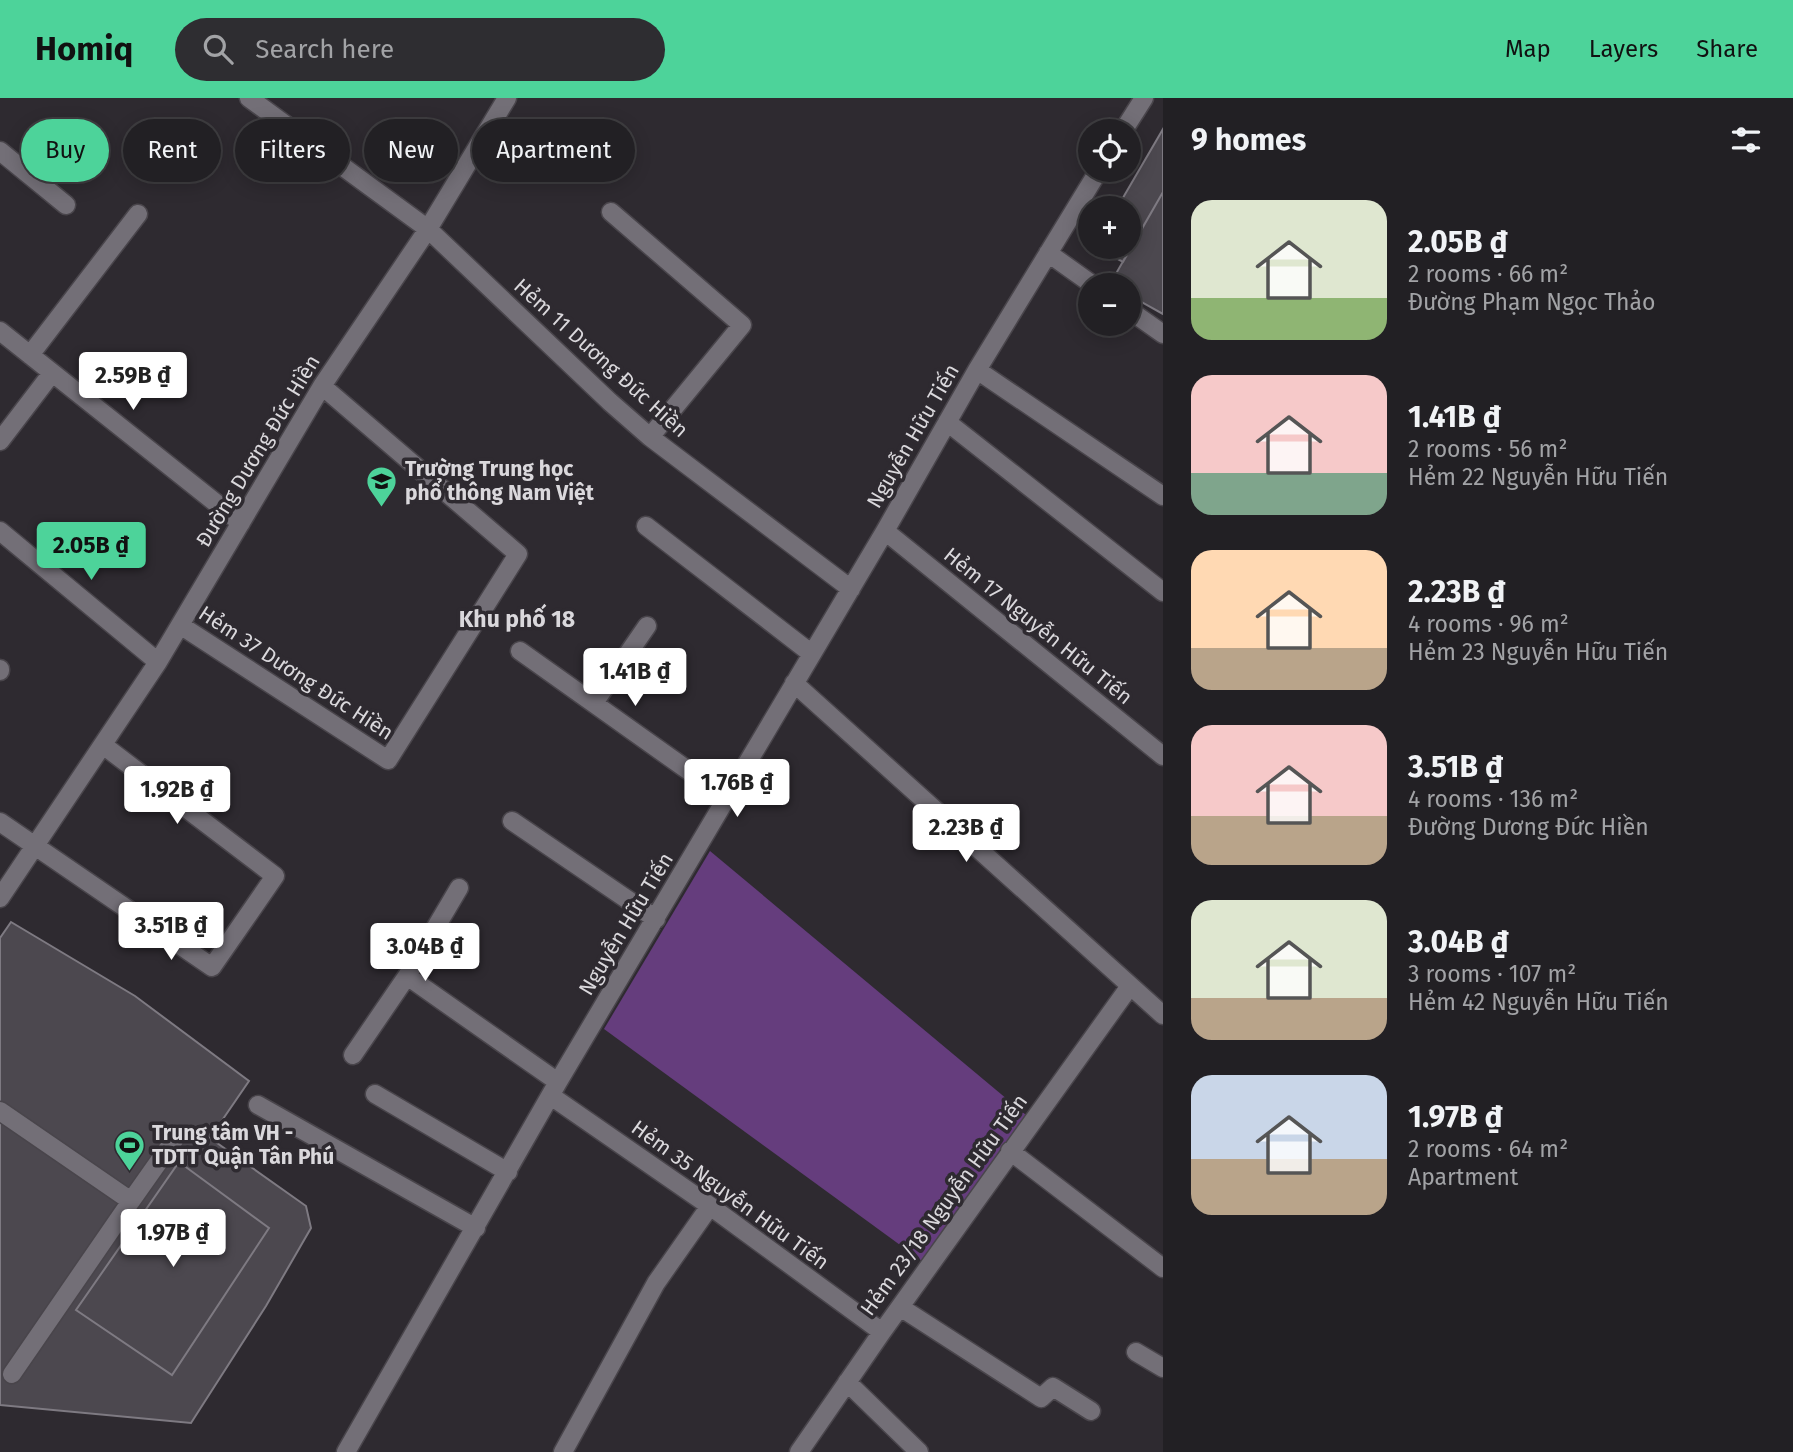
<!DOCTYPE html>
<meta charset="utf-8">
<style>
:root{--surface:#222024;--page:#2e2d31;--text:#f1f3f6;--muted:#a2a3a6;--line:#3f3e41;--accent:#4dd39a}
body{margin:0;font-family:"Fira Sans",sans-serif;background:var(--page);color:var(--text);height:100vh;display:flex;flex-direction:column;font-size:26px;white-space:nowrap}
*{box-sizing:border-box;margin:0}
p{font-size:23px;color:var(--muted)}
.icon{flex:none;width:38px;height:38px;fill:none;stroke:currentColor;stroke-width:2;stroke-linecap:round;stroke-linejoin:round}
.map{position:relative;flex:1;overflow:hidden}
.side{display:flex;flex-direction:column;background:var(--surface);width:630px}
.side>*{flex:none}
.guide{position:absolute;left:21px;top:21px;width:665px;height:63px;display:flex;gap:14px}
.buttons{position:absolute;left:1078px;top:21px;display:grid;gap:14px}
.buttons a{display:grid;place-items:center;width:63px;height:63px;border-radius:50%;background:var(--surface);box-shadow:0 4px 18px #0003,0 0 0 2px var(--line);font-size:35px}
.price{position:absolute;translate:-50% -60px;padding:0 16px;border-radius:7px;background:#fff;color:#222;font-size:23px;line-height:46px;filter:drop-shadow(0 2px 4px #0008)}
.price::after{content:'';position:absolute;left:50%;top:42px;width:21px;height:16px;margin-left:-10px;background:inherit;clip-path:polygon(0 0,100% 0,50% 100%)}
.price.selected{background:var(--accent);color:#111}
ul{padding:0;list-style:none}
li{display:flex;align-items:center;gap:21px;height:175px;padding:0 28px}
li span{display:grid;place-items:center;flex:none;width:196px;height:140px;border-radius:21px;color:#555}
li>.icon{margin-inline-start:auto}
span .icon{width:84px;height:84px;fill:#fffc;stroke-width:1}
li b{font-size:30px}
h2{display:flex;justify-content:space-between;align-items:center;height:84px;padding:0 28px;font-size:30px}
.tag{padding:0 24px;border-radius:32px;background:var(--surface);box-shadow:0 4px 18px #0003,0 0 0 2px var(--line);font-size:24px;line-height:63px}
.tag.selected{background:var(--accent);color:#111}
header{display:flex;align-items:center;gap:42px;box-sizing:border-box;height:98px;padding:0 35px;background:var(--accent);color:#111}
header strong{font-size:33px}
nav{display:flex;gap:38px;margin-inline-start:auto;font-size:24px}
.search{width:490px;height:63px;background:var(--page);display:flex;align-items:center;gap:18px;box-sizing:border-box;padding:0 24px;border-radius:38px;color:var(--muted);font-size:26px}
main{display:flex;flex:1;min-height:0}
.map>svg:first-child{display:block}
.forest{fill:#653d7d}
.building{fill:#4c484f;stroke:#7e7a82;stroke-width:2}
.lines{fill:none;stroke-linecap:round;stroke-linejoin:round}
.minor-casing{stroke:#49454b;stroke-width:21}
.minor{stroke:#736f77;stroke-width:18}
.labels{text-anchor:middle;stroke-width:7;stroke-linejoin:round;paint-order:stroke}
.street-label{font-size:21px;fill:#dad8dc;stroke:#2e2a30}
.poi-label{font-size:21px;font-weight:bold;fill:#dad8dc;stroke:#2e2a30;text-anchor:start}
.neighbourhood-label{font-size:23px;font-weight:bold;fill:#dad8dc;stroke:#2e2a30}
</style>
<header>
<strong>Homiq</strong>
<div class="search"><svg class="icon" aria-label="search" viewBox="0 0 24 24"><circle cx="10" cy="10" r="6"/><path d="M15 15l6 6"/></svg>Search here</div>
<nav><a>Map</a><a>Layers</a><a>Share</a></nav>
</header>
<main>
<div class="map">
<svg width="1163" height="1354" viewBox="0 0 1163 1354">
<rect width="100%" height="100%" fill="#2e2a30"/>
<path class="forest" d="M 710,753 L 1026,1017 L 922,1163 L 604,931 Z"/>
<path class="building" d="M 1163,31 L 1163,94 L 1123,164 L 1095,149 L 1129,149 L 1129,110 L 1117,110 Z
M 1163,94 L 1163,216 L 1129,197 L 1129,187 L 1110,186 Z
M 11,824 L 135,898 L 249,983 L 210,1040 L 306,1108 L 311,1130 L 266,1208 L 191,1325 L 0,1307 L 0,840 Z
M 179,1064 L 269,1130 L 172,1277 L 76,1212 Z"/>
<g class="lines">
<defs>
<path id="minor" d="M 249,0 L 428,131 L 610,304 L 650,339 L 851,491
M 1123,33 L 1144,0
M 0,53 L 66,107
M 611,114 L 742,227 L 650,339
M 1048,155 L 1093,187
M 1129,212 L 1163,236
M 0,233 L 241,425
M 30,257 L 138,116
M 977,272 L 1163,398
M 947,324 L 1163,494
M 0,343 L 52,275
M 646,428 L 812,556
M 0,433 L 158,564
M 885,433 L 1163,658
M 180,527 L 388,662 L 518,456 L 322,288
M 520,553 L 727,700
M 0,571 L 0,573
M 794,585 L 1163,917
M 594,605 L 647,528
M 512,723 L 656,821
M 0,724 L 212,869 L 275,778 L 103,647
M 0,800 L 158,564 L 322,288 L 428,131 L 507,0
M 407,878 L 558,984
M 353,957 L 407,878 L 459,790
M 375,996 L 508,1074
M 551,998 L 710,1108 L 882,1234
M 258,1007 L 476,1130
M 0,1013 L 131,1103 L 12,1276
M 1010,1053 L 1163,1170
M 131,1103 L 174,1042
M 900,1209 L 1041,1300 L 1053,1289 L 1091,1313
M 1136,1254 L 1163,1270
M 847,1284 L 919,1354
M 346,1354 L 558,984 L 885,433 L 977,272 L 1099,72
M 563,1354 L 656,1185 L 710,1108
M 799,1354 L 882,1234 L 1130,888"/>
</defs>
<use href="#minor" class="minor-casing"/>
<use href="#minor" class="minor"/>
</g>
<defs>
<symbol id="school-pin" viewBox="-11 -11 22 30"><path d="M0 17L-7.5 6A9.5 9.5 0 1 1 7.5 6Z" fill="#4dd39a" stroke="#2e2a30"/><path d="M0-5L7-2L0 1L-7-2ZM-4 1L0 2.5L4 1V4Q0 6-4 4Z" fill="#111"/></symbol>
<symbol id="stadium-pin" viewBox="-11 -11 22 30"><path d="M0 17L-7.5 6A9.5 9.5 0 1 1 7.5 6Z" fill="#4dd39a" stroke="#2e2a30"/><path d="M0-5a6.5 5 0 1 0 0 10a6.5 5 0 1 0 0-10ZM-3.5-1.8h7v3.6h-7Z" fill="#111"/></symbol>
</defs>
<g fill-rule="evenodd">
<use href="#school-pin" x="364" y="366" width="35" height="47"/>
<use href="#stadium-pin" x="112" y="1030" width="35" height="47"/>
</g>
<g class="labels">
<g class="street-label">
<text transform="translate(601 260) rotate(42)" y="7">Hẻm 11 Dương Đức Hiền</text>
<text transform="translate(913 338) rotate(-60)" y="7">Nguyễn Hữu Tiến</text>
<text transform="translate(258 353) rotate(-59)" y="7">Đường Dương Đức Hiền</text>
<text transform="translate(1038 528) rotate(39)" y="7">Hẻm 17 Nguyễn Hữu Tiến</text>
<text transform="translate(296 575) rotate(33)" y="7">Hẻm 37 Dương Đức Hiền</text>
<text transform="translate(626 826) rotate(-59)" y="7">Nguyễn Hữu Tiến</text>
<text transform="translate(730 1097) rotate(36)" y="7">Hẻm 35 Nguyễn Hữu Tiến</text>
<text transform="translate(944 1107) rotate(-54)" y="7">Hẻm 23/18 Nguyễn Hữu Tiến</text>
</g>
<g class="poi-label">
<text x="405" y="378">Trường Trung học<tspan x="405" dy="24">phổ thông Nam Việt</tspan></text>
<text x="152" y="1042">Trung tâm VH -<tspan x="152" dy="24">TDTT Quận Tân Phú</tspan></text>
</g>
<g class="neighbourhood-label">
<text x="517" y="529">Khu phố 18</text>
</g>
</g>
</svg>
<div class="buttons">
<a><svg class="icon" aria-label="locate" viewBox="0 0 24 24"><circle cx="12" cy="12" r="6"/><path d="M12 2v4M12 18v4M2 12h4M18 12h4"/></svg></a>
<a>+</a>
<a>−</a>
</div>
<b class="price" style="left:133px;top:314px">2.59B ₫</b>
<b class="price selected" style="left:91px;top:484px">2.05B ₫</b>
<b class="price" style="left:635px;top:610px">1.41B ₫</b>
<b class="price" style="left:737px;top:721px">1.76B ₫</b>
<b class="price" style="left:177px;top:728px">1.92B ₫</b>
<b class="price" style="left:966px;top:766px">2.23B ₫</b>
<b class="price" style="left:171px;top:864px">3.51B ₫</b>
<b class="price" style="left:425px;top:885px">3.04B ₫</b>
<b class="price" style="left:173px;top:1171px">1.97B ₫</b>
<div class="guide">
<a class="tag selected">Buy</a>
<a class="tag">Rent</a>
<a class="tag">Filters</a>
<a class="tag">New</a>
<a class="tag">Apartment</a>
</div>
</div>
<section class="side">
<h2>9 homes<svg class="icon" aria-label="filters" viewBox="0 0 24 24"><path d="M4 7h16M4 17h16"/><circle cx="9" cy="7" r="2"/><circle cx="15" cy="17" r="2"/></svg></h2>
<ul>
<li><span style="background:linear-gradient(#dfe7d0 70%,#8fb573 0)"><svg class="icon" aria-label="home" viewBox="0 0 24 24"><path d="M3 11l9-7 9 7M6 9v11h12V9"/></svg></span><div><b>2.05B ₫</b><p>2 rooms · 66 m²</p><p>Đường Phạm Ngọc Thảo</p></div></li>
<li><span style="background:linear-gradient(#f6c9c9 70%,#7fa58c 0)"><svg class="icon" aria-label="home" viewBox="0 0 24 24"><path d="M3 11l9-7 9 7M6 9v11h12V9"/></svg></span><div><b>1.41B ₫</b><p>2 rooms · 56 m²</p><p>Hẻm 22 Nguyễn Hữu Tiến</p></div></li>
<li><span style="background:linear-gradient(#ffd9b3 70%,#b9a48a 0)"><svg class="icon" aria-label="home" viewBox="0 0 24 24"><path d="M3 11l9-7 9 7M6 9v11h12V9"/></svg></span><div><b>2.23B ₫</b><p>4 rooms · 96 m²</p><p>Hẻm 23 Nguyễn Hữu Tiến</p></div></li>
<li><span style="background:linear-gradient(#f6c9c9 65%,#b9a48a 0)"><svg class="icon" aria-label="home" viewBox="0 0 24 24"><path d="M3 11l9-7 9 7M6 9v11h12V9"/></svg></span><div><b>3.51B ₫</b><p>4 rooms · 136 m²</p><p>Đường Dương Đức Hiền</p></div></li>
<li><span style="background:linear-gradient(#dfe7d0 70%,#b9a48a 0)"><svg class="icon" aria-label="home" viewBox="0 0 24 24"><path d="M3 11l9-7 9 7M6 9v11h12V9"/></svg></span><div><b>3.04B ₫</b><p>3 rooms · 107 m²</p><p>Hẻm 42 Nguyễn Hữu Tiến</p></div></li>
<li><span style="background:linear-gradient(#c9d6e8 60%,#b9a48a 0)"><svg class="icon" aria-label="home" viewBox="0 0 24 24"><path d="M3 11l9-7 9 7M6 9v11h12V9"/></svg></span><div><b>1.97B ₫</b><p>2 rooms · 64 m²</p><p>Apartment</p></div></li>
</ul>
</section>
</main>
